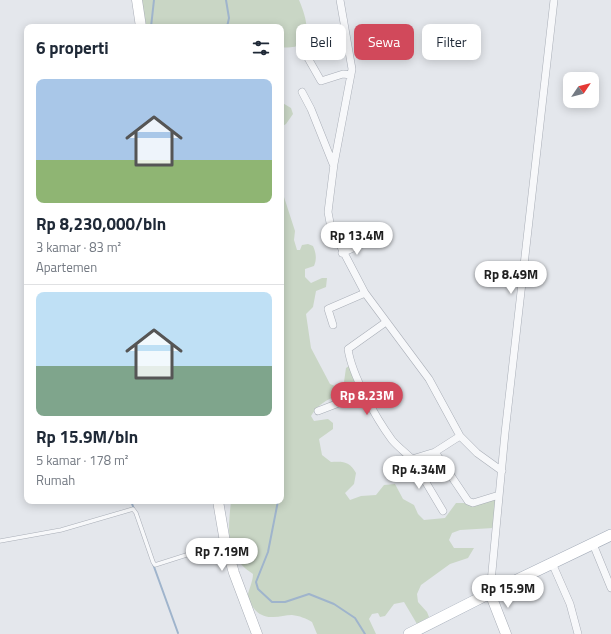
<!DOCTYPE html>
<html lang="id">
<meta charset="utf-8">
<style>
:root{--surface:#fff;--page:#f6f6f7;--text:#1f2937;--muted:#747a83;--line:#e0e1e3;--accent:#d1495b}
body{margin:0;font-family:"Titillium Web",sans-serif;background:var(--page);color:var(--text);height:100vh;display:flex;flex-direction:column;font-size:15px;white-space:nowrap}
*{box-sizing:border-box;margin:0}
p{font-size:13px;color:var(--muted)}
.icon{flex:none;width:22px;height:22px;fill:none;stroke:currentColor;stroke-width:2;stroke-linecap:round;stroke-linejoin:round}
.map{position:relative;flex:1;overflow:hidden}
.drawer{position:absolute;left:24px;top:24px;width:260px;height:480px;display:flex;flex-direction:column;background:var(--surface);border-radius:8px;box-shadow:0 2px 10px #0003}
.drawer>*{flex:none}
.top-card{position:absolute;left:296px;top:24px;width:255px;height:36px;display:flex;gap:8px}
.needle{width:26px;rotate:55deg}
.controls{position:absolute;left:563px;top:72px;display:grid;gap:8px}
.controls a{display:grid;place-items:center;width:36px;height:36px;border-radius:8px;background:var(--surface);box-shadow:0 2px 10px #0003;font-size:20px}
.price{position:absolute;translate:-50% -34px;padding:0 9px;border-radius:14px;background:#fff;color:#222;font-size:13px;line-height:26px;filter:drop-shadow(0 1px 2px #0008)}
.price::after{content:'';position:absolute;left:50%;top:24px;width:12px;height:9px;margin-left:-6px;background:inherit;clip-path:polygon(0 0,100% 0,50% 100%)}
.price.selected{background:var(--accent);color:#fff}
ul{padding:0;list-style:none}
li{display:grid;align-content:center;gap:8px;height:212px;padding:0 12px}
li+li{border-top:1px solid var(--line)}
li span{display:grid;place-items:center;height:124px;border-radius:8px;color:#555}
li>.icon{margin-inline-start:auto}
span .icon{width:72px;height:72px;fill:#fffc;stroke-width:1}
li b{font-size:17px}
h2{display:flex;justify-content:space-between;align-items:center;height:48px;padding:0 12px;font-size:17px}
.chip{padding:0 14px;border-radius:8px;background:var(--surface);box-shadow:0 2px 10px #0003;font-size:14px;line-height:36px}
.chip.selected{background:var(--accent);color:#fff}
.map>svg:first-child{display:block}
.green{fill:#c9d6c5}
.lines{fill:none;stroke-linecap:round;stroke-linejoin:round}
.stream{stroke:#9fb4cc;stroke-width:2}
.lane-casing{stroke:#a9aeb7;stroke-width:4.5}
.street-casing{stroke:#a9aeb7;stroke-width:8}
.secondary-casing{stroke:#a9aeb7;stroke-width:11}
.primary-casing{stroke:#a3abb8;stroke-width:12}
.lane{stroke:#f7f8fa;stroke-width:3.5}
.street{stroke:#f7f8fa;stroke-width:7}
.secondary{stroke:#fff;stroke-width:10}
.primary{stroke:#fff;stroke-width:11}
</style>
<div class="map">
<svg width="611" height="634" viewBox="0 0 611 634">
<rect width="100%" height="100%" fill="#e4e7ec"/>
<path class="green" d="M 141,0 L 299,0 C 308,21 316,52 281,47 L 281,27 L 145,27 Z
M 281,102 L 291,108 L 293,114 L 286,124 L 281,127 Z
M 281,170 L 284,197 L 295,231 L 294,240 L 297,250 L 300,250 L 302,245 L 308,244 L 313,246 C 316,253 317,259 314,266 L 305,269 L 305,277 L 311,283 L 322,278 L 327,278 L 326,287 L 316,291 L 313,307 L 306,314 L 311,348 L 330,384 L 335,386 L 344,382 L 346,368 L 349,366 L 358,386 C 341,396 322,397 311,416 L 314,421 L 328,419 L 333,423 L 333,429 L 319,439 L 322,455 L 331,462 C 344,461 350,462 356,473 L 354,484 L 345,493 L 350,500 L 361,496 L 376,495 L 384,485 L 395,484 L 403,499 L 414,505 L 418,514 L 424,520 L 445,518 L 456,503 L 471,503 L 499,498 L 493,528 L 460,530 L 452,533 L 449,540 L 454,548 L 474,548 L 468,558 L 450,564 L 421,585 L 417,594 L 418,602 L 427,612 L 429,617 L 417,624 L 404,602 L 394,604 L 385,616 L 380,617 L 378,613 L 372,614 L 369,619 L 376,634 L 317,634 L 312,622 C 305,618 300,616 292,615 C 286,615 280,617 273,617 C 260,618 250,608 248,595 C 248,591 253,582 253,574 C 249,571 244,568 241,564 C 225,547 229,522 231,501 L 281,501 Z"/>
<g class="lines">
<path class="stream" d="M 226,0 L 229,18 L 227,27
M 151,27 L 154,0
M 131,501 L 134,509
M 278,501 L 268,552 L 256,582 L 258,589 L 272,602 L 285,602 L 309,594 L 334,604 L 355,618 L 365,634
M 153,564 L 178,633"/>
<defs>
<path id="lane" d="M 0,541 L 61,530 L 133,509 L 136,513 L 153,562 L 155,565 L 224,543"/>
<path id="street" d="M 340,0 L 352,69 L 334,164 L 328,212 L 331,228 L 365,293 L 429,379 L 460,436 L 477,453 L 502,471
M 300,44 L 321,81 L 343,74 L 351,75
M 302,92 L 311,109 L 333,164
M 342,253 L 364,243
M 386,322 L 348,349 C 352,376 376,418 392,440 C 398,447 406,453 412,459 L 435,452 L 460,436
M 333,325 L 328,309 L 365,293
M 318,411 L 365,393
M 435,452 L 468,501 L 473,503 L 499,495
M 412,459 L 443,511
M 593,544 L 611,588
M 552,563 L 570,604 L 578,634
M 490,593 L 505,433 L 554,0"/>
<path id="secondary" d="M 137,0 L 141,27
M 218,501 L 225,542 L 234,573 L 257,634
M 490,593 L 506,634"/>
<path id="primary" d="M 409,634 L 490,593 L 611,535"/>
</defs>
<use href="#lane" class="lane-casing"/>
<use href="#street" class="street-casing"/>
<use href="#secondary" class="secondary-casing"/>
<use href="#primary" class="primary-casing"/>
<use href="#lane" class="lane"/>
<use href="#street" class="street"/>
<use href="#secondary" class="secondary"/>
<use href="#primary" class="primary"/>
</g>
</svg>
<div class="controls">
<a><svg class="needle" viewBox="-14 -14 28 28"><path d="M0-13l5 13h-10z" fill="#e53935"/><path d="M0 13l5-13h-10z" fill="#747a83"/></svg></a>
</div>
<b class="price" style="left:357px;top:256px">Rp 13.4M</b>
<b class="price" style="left:511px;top:295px">Rp 8.49M</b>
<b class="price selected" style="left:367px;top:416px">Rp 8.23M</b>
<b class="price" style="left:419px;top:490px">Rp 4.34M</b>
<b class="price" style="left:222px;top:572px">Rp 7.19M</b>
<b class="price" style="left:508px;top:609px">Rp 15.9M</b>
<div class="top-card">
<a class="chip">Beli</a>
<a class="chip selected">Sewa</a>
<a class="chip">Filter</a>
</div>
<section class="drawer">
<h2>6 properti<svg class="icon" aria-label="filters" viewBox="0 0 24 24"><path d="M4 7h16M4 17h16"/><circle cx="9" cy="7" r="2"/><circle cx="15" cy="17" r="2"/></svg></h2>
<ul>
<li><span style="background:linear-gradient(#a9c7e8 65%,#8fb573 0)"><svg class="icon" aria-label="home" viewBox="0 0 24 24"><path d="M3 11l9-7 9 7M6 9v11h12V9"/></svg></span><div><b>Rp 8,230,000/bln</b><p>3 kamar · 83 m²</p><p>Apartemen</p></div></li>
<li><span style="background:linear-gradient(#bfe0f5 60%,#7fa58c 0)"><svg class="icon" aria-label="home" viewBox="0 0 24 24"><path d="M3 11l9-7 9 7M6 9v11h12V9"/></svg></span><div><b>Rp 15.9M/bln</b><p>5 kamar · 178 m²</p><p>Rumah</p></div></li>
</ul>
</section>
</div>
